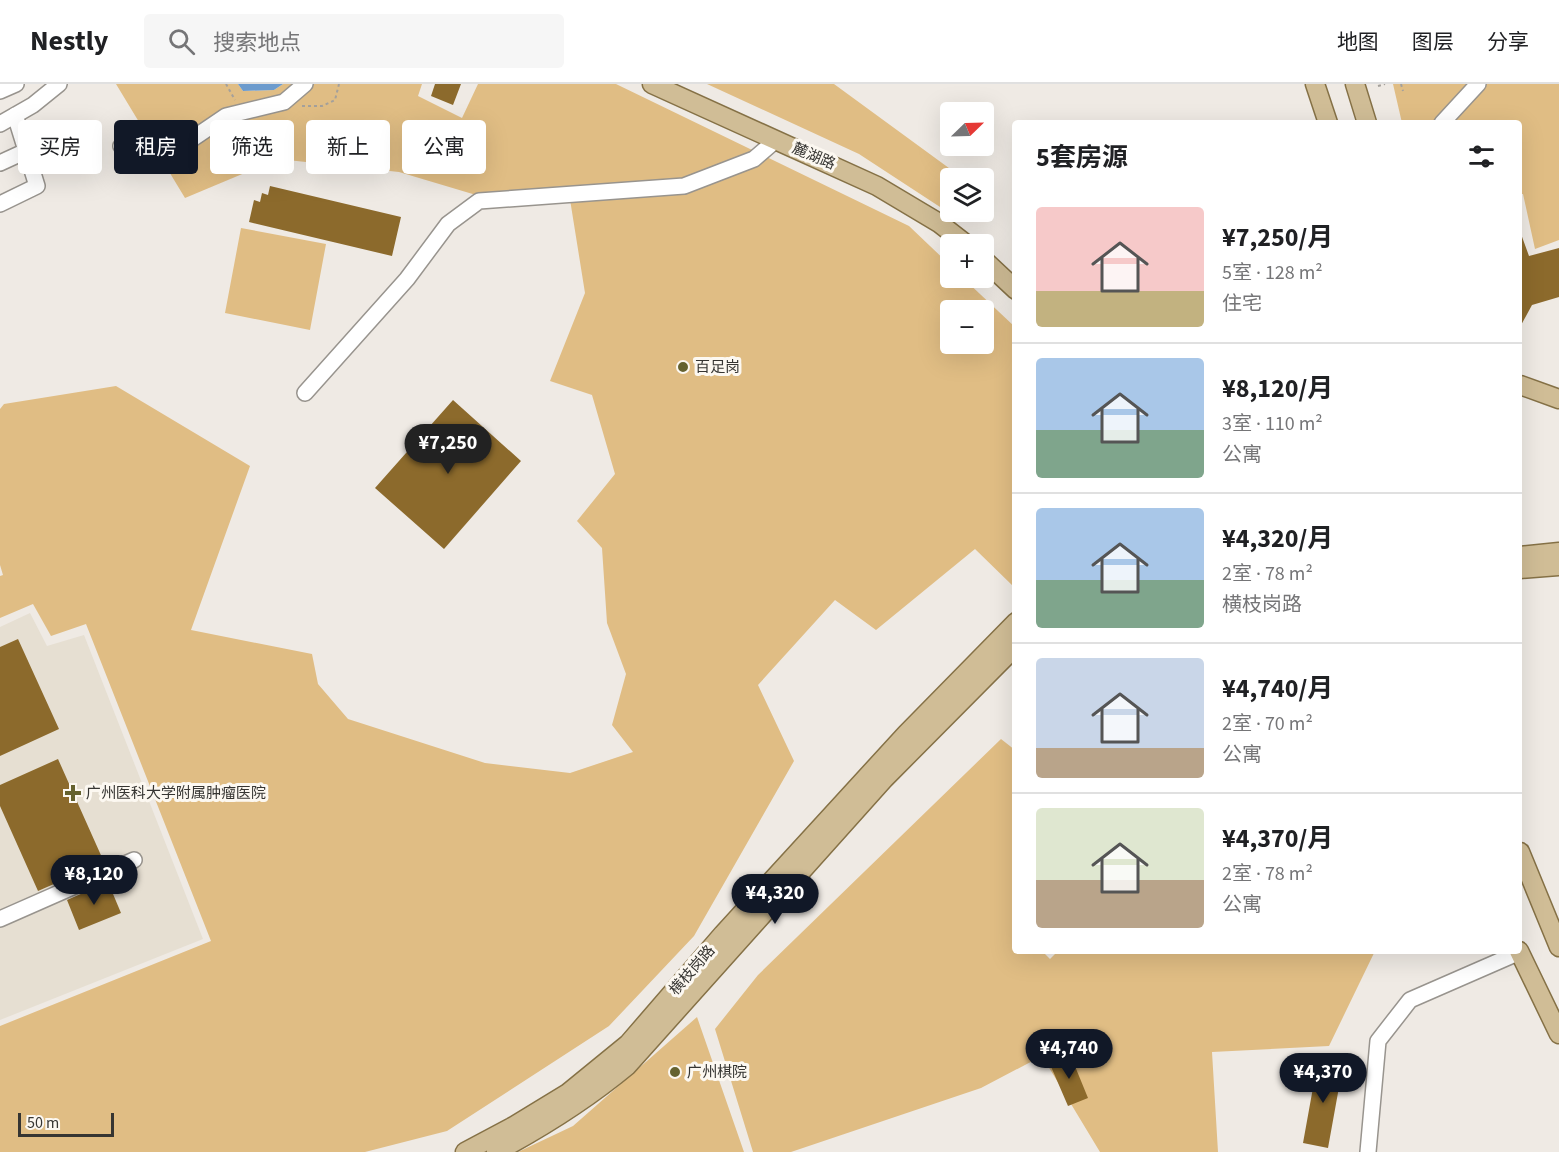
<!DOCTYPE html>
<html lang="zh">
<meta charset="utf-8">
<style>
:root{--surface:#fff;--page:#f6f6f6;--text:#202124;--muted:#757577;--line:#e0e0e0;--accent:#111827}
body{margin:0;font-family:"Source Sans 3","Noto Sans SC",sans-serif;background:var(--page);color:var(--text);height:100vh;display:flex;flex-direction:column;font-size:22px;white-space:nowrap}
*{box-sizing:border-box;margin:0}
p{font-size:20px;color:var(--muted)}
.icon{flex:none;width:33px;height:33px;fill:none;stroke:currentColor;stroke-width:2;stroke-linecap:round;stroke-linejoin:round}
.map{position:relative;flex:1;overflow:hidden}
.sheet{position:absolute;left:1012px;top:36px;width:510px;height:834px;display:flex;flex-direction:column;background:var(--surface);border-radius:6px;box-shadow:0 6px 24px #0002}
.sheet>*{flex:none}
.top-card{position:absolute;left:18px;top:36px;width:570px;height:54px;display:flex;gap:12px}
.needle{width:39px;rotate:67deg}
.fabs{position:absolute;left:940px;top:18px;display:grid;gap:12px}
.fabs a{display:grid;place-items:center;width:54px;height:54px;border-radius:6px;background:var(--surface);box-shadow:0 6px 24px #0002;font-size:30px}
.scale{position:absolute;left:18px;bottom:15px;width:96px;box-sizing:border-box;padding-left:6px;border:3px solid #363532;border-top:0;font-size:16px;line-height:21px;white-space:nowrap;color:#363532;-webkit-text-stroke:4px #fcf8f1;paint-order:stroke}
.price{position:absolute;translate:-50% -51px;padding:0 14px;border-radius:21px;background:var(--accent);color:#fff;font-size:20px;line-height:39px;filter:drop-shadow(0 2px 3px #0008)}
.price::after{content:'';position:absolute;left:50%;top:36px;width:18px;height:14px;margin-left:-9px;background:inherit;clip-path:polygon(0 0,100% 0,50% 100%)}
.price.active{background:#222;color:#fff}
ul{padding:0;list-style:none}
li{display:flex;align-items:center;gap:18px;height:150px;padding:0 24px}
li+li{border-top:2px solid var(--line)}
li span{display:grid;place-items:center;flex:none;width:168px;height:120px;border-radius:6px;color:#555}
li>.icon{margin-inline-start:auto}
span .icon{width:72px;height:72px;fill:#fffc;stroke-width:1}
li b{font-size:26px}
h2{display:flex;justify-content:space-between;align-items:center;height:72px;padding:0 24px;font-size:26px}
.pill{padding:0 21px;border-radius:6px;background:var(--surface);box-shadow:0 6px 24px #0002;font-size:21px;line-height:54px}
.pill.active{background:var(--accent);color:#fff}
header{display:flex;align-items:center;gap:36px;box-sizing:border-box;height:84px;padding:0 30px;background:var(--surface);border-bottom:2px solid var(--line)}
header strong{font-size:28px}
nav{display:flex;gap:33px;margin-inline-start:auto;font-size:21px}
.search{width:420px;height:54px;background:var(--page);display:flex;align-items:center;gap:15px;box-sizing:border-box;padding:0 21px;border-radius:6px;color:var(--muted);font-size:22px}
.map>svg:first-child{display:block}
.built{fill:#e6dfd2}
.green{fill:#e0bd84;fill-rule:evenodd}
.water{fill:#6c9bcd}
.building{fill:#8c6a2c}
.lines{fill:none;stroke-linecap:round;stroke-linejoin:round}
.minor-casing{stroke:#98948e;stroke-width:18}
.major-casing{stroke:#857146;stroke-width:21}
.path{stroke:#a4a09b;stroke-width:2;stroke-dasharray:3 3;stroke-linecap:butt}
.minor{stroke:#fff;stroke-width:15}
.major{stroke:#d0bd96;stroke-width:18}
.poi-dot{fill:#65622f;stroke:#fcf8f1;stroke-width:2}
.labels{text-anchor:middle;stroke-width:6;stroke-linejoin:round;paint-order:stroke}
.street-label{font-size:15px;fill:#363532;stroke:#fcf8f1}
.poi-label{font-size:15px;fill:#363532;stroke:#fcf8f1;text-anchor:start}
</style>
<header>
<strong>Nestly</strong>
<div class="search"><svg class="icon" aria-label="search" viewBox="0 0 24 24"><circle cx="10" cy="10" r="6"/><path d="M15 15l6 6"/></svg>搜索地点</div>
<nav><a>地图</a><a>图层</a><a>分享</a></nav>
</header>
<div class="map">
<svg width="1559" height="1068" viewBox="0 0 1559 1068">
<rect width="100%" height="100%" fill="#efeae4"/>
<path class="built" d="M 30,529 L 47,562 L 84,551 L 203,855 L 0,936 L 0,543 Z"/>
<path class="green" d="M 116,0 L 238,0 L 243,7 L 274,6 L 283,0 L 422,0 L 418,12 L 462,34 L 478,0 L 616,0 L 909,142 L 951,182 L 951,194 L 963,194 L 1015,243 L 1015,504 L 975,465 L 876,546 L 835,516 L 758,601 L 794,677 L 694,852 L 609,942 L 447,1047 L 365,1068 L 0,1068 L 0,942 L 211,857 L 86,540 L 51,552 L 33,520 L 0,534 L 0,492 L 3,491 L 0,481 L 0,325 L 4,320 L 116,302 L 250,382 L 191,546 L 312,570 L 318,600 L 348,635 L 485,679 L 570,689 L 633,668 L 612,641 L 626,590 L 607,539 L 602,464 L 577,437 L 615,390 L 592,311 L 550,297 L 585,209 L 568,103 L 476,111 L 399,88 L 278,75 L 185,114 ZM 951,226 L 984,226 L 984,260 L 951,260 Z
M 707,0 L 834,0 L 953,87 L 957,94 L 951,94 L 951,128 L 977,128 L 979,131 L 963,138 L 859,70 Z
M 1393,0 L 1559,0 L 1559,156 L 1535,165 L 1523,110 L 1520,110 L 1520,39 L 1402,39 Z
M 241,144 L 326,160 L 310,246 L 225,229 Z
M 1001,655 L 1015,666 L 1016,867 L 1042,867 L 1050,875 L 1058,867 L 1375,867 L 1329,962 L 1212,968 L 1218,1068 L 1100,1068 L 1042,972 L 981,1004 L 791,1068 L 753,1068 L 715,945 L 758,891 Z
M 697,933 L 744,1068 L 518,1068 L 573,1042 Z"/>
<path class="water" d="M 238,0 L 283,0 L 274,6 L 243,7 Z"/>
<path class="building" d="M 435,0 L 461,0 L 453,21 L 431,12 Z
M 270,102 L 401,133 L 392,172 L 249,138 L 254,116 L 260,118 L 262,109 L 268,111 Z
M 1521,150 L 1529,172 L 1559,164 L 1559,213 L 1532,221 L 1520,243 Z
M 453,316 L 521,377 L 444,465 L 375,404 Z
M 18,555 L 59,645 L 0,672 L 0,563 Z
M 58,675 L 104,778 L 38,807 L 0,722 L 0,701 Z
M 108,798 L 121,829 L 79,846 L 67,816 Z
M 1070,970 L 1088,1014 L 1068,1022 L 1049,978 Z
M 1318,976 L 1343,981 L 1328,1064 L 1303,1059 Z"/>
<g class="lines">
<defs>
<path id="minor" d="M 0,7 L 16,0
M 1442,39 L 1478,0
M 0,40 L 33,21 L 59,0
M 121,62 L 155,76 L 170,70 L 226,32 L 284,18 L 305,0
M 0,79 L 26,67
M 0,120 L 37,102 L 15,31
M 305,309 L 407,195 L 448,140 L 479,117 L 684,102 L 754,75 L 776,56
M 0,835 L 134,776
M 1368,1068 L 1378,957 L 1410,916 L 1520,868"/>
<path id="major" d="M 652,0 L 877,102 L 939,139 L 966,160
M 1315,0 L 1328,39
M 1355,0 L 1367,39
M 984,176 L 1016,206
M 1520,301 L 1559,315
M 1520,472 L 1559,468
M 1520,485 L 1559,482
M 1520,768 L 1559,863
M 1519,867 L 1559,950
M 465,1068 L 512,1043 L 568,1009 L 628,960 L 723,850 L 906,650 L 1016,538
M 496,1068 C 543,1043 586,1016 627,982 L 884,695 L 1016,562"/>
</defs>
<use href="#minor" class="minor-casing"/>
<use href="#major" class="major-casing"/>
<path class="path" d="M 226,0 L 235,16
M 1401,0 L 1403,7
M 1378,2 L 1385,0
M 302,22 L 322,22 L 335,16 L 339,0
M 222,52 C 240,46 258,46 273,36"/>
<use href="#minor" class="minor"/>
<use href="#major" class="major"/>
</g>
<g class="poi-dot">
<circle cx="683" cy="283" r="6"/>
<path d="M70 700h6v6h6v6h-6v6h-6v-6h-6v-6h6z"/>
<circle cx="675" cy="988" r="6"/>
</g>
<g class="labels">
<g class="street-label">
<text transform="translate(814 72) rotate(23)" y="5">麓湖路</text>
<text transform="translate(692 886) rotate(-49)" y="5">横枝岗路</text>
</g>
<g class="poi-label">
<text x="695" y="288">百足岗</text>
<text x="86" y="714">广州医科大学附属肿瘤医院</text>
<text x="687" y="993">广州棋院</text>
</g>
</g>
</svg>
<div class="fabs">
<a><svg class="needle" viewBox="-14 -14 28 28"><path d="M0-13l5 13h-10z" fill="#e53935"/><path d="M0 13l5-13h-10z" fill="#757577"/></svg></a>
<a><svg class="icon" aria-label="layers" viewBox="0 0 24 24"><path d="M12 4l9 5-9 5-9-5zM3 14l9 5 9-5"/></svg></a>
<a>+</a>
<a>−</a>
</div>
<div class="scale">50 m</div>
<b class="price active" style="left:448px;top:391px">¥7,250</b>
<b class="price" style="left:94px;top:822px">¥8,120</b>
<b class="price" style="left:775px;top:841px">¥4,320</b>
<b class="price" style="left:1069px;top:996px">¥4,740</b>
<b class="price" style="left:1323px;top:1020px">¥4,370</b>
<div class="top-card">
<a class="pill">买房</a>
<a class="pill active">租房</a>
<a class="pill">筛选</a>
<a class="pill">新上</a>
<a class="pill">公寓</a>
</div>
<section class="sheet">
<h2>5套房源<svg class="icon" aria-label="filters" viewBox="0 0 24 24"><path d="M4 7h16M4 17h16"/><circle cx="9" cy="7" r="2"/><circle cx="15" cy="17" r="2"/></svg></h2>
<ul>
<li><span style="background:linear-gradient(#f6c9c9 70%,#c2b280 0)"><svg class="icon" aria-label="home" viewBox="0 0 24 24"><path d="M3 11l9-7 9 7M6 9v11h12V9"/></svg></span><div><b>¥7,250/月</b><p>5室 · 128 m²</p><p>住宅</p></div></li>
<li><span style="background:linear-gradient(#a9c7e8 60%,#7fa58c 0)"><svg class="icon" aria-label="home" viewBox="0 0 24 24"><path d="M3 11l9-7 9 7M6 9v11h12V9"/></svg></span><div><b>¥8,120/月</b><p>3室 · 110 m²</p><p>公寓</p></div></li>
<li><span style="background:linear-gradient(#a9c7e8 60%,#7fa58c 0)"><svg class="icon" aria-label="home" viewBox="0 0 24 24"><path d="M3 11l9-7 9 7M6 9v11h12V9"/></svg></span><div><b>¥4,320/月</b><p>2室 · 78 m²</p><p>横枝岗路</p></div></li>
<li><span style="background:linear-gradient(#c9d6e8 75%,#b9a48a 0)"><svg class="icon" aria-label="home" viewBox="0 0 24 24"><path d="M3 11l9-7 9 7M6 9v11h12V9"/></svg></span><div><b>¥4,740/月</b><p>2室 · 70 m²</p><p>公寓</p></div></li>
<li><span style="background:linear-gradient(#dfe7d0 60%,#b9a48a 0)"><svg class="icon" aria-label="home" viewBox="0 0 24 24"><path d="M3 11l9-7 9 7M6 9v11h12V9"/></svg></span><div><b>¥4,370/月</b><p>2室 · 78 m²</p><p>公寓</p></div></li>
</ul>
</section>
</div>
